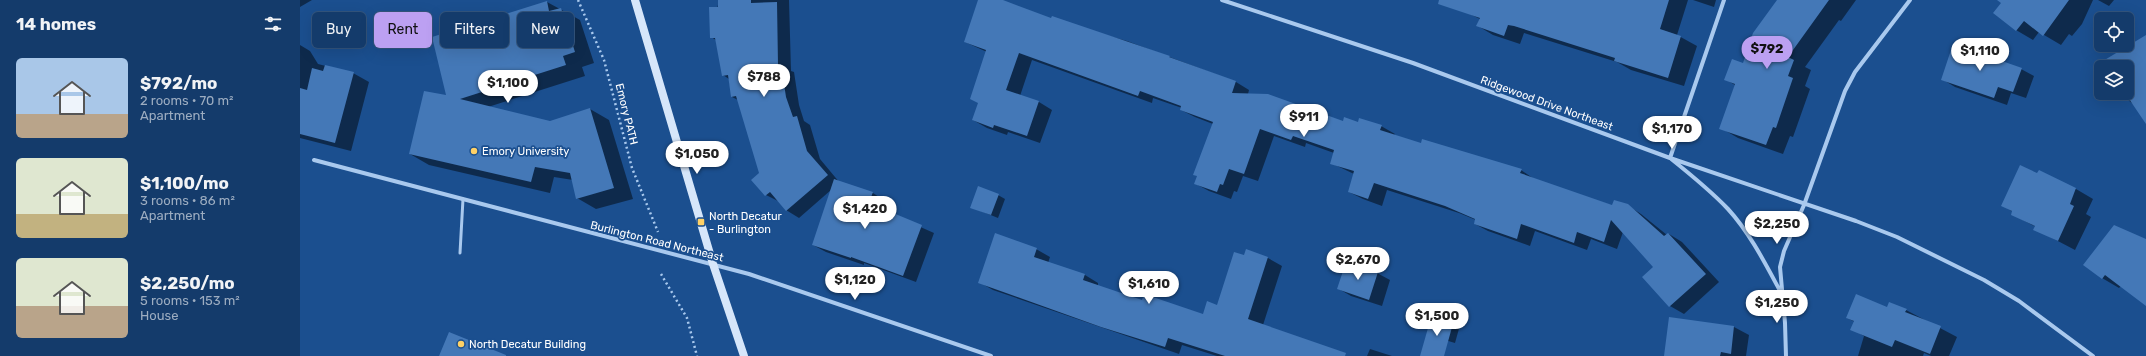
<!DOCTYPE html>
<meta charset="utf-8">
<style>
:root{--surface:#143b6b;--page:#214673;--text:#f1f3f6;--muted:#9dadc1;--line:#33557e;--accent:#bca0f2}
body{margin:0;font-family:Rubik,sans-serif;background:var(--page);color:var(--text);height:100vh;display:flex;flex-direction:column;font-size:15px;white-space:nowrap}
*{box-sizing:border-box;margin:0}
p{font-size:13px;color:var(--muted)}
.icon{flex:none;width:22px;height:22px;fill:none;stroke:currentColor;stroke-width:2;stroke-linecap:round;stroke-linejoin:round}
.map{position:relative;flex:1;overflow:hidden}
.sheet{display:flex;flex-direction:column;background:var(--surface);width:300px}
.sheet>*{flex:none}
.hud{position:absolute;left:12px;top:12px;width:380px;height:36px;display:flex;gap:8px}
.fabs{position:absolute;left:1794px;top:12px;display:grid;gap:8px}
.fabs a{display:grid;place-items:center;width:40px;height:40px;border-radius:6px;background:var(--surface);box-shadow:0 4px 16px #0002,0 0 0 1px var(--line);font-size:20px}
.price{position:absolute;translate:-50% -34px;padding:0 9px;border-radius:14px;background:#fff;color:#222;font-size:13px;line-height:26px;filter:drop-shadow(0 1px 2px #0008)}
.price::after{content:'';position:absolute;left:50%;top:24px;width:12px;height:9px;margin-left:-6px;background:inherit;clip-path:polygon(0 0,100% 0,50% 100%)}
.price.selected{background:var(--accent);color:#111}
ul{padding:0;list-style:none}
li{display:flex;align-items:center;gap:12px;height:100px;padding:0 16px}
li span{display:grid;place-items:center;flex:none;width:112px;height:80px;border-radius:6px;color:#555}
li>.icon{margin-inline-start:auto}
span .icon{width:48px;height:48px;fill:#fffc;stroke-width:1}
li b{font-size:17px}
h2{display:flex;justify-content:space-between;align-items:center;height:48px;padding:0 16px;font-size:17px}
.pill{padding:0 14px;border-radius:6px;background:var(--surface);box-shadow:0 4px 16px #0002,0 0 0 1px var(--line);font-size:14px;line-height:36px}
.pill.selected{background:var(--accent);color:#111}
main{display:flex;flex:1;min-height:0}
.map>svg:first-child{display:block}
.shadow{fill:#0007}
.building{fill:#4478b7}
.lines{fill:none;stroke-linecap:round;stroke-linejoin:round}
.path{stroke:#a9c9ee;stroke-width:2.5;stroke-dasharray:2 3;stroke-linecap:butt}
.service{stroke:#a9c9ee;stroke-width:3}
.minor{stroke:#a9c9ee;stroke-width:4}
.secondary{stroke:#d6e6fa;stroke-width:8}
.poi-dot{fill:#ffd166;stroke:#1b4f8f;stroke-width:1.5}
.labels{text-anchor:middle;stroke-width:3.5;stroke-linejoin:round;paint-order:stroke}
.street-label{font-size:11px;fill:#fff;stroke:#1b4f8f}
.poi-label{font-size:11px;fill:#fff;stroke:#1b4f8f;text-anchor:start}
</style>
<main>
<section class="sheet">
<h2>14 homes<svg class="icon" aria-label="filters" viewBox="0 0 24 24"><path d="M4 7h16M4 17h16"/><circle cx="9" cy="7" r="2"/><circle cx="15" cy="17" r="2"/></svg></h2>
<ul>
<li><span style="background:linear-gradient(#a9c7e8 70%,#b9a48a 0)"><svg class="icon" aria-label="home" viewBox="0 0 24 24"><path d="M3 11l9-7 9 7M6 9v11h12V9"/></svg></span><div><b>$792/mo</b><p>2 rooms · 70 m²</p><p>Apartment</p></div></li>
<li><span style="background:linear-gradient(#dfe7d0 70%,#c2b280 0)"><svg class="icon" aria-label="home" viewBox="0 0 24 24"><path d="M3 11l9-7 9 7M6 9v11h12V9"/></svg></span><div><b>$1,100/mo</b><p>3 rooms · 86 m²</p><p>Apartment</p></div></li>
<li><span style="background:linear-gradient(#dfe7d0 60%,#b9a48a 0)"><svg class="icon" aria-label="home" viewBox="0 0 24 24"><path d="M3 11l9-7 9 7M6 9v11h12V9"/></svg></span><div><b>$2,250/mo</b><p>5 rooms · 153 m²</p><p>House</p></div></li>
</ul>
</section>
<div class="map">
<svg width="1846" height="356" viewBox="0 0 1846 356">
<rect width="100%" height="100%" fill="#1b4f8f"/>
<path class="shadow" d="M 0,0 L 12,0 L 0,7 Z
M 419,0 L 489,0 L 491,71 L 494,72 L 499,105 L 504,121 L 510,125 L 520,159 L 540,183 L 573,193 L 585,201 L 582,210 L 634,233 L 616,282 L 564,263 L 564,265 L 526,252 L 513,245 L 531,190 L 499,218 L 486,210 L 480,202 L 466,195 L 453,180 L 460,173 L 438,100 L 432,97 L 429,79 L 423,75 L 416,40 L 411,37 Z
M 679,0 L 698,0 L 751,20 L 827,41 L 936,82 L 949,90 L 948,94 L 1044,122 L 1081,126 L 1095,134 L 1094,135 L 1122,145 L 1221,170 L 1234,179 L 1313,206 L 1327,205 L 1341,214 L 1367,235 L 1369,234 L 1382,242 L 1419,282 L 1384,314 L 1370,306 L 1344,277 L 1355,267 L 1323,232 L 1317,249 L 1291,239 L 1287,250 L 1235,231 L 1230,246 L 1188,231 L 1175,224 L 1176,220 L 1159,213 L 1087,190 L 1082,206 L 1063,199 L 1049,192 L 1054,174 L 1031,163 L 1034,153 L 1006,143 L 1005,147 L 974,136 L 958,181 L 943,176 L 937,192 L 934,191 L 931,199 L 909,191 L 896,184 L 913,124 L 895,117 L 881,110 L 882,108 L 853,98 L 852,103 L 732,60 L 720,96 L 739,102 L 752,110 L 740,143 L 708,132 L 707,135 L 687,128 L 673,120 L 679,104 L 687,52 L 665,42 Z
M 1174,0 L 1388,0 L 1377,35 L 1397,46 L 1384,86 L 1331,70 L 1317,62 L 1224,33 L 1220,44 L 1193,35 L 1178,26 L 1180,19 L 1170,14 Z
M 1393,0 L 1416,0 L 1414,7 Z
M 1478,0 L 1556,0 L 1541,21 L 1539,20 L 1505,67 L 1511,70 L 1505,86 L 1510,89 L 1493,137 L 1490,136 L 1483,154 L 1438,138 L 1421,128 L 1435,85 L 1425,79 L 1443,64 Z
M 1705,0 L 1793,0 L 1782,24 L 1772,36 L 1769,34 L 1761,45 L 1739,32 L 1733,40 L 1716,30 Z
M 1798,0 L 1814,0 L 1809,6 Z
M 247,2 L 280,20 L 294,63 L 282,67 L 285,76 L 188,107 L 250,122 L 290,109 L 309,120 L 333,199 L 296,209 L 277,198 L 273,180 L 254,177 L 250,193 L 129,165 L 110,154 L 147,96 Z
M 1846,43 L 1846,114 L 1819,93 L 1827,93 L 1827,67 L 1808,67 Z
M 0,45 L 10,51 L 18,64 L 53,73 L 69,82 L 51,151 L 0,138 Z
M 1721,69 L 1734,76 L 1726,98 L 1711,93 L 1707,105 L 1655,87 L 1642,79 Z
M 1776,189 L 1793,199 L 1786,214 L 1791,217 L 1775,250 L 1735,229 L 1736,227 L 1712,214 L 1713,212 L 1702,205 Z
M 698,195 L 705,199 L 698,218 L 671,207 Z
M 1846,240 L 1846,304 L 1821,286 L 1819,288 L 1802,278 L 1784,264 Z
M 736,249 L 750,257 L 748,263 L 785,275 L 798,283 L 798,286 L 843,302 L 904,315 L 918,306 L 945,256 L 968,258 L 982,266 L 963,325 L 1029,356 L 917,356 L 882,345 L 879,354 L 693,290 L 679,282 Z
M 1077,273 L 1090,280 L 1082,306 L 1051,296 L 1039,289 Z
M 1587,308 L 1606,310 L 1657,337 L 1649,356 L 1631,356 L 1624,353 L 1623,356 L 1558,356 L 1564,336 L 1552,329 L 1555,322 L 1547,318 Z
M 1370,318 L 1434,327 L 1449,335 L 1446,356 L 1365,356 Z
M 1153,321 L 1160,325 L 1155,343 L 1135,337 Z
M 1070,349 L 1092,356 L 1067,356 Z"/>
<path class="building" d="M 418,0 L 451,0 L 451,3 L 477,2 L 478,65 L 481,64 L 486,97 L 493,117 L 497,116 L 507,151 L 528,175 L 486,211 L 470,192 L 465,196 L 451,180 L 459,173 L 436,96 L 431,97 L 428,75 L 422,76 L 415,38 L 410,38 L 409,7 L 418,7 Z
M 678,0 L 703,0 L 751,18 L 752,16 L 870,56 L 869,57 L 936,81 L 932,93 L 968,94 L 1043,121 L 1044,117 L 1058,122 L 1059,118 L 1082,125 L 1080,130 L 1121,143 L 1122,139 L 1222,169 L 1220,173 L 1312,205 L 1314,200 L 1328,204 L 1364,236 L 1368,233 L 1406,274 L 1369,307 L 1342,277 L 1353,267 L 1311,220 L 1304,242 L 1277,232 L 1274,243 L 1221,224 L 1217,239 L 1174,224 L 1175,219 L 1145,206 L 1074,183 L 1068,199 L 1048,192 L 1054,171 L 1030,164 L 1034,150 L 993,136 L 991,140 L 960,129 L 944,174 L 929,169 L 923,185 L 920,184 L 917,192 L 894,184 L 897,176 L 893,175 L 913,122 L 880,110 L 881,106 L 840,91 L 838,96 L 719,53 L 706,90 L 739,101 L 727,136 L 694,125 L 693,128 L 672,120 L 678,103 L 670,99 L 686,50 L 664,42 Z
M 1139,0 L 1369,0 L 1360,29 L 1381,36 L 1368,78 L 1314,61 L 1315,58 L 1214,26 L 1208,25 L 1204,36 L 1176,26 L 1180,18 L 1138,4 Z
M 1477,0 L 1529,0 L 1488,57 L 1494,60 L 1488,76 L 1493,78 L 1476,128 L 1473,127 L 1466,145 L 1419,129 L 1435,84 L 1424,80 L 1432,59 L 1443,63 L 1453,33 Z
M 1697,0 L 1769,0 L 1743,36 L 1724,21 L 1716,31 L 1693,13 L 1701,3 Z
M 247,1 L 249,11 L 261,8 L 275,52 L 263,56 L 266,65 L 160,99 L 250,121 L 290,108 L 314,188 L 276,199 L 270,173 L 235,167 L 231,182 L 109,154 L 124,91 L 146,95 L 132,37 Z
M 1846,35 L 1846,124 L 1825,93 L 1827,93 L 1827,67 L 1806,67 L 1803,61 Z
M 1653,44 L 1722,68 L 1713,92 L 1698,87 L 1694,98 L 1641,80 Z
M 25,65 L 54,72 L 35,143 L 0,134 L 0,88 L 7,90 L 12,68 L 23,71 Z
M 1720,165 L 1737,173 L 1739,170 L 1776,188 L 1770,204 L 1774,206 L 1758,241 L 1733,230 L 1735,226 L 1711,215 L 1712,211 L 1701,206 Z
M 534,179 L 573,192 L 569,203 L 622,225 L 603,276 L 551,257 L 551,258 L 512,245 Z
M 678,186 L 699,194 L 691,215 L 670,208 Z
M 1814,225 L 1846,239 L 1846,306 L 1805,275 L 1802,279 L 1783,265 Z
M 695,233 L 737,248 L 734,257 L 785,274 L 783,280 L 842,300 L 844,294 L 903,314 L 907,301 L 917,305 L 934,252 L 944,255 L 946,249 L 968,257 L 948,319 L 1046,353 L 1045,356 L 925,356 L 868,338 L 865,347 L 801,327 L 678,283 Z
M 1046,262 L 1078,272 L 1069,300 L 1037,289 Z
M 1556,294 L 1587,307 L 1589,302 L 1607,309 L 1605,312 L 1641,326 L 1630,354 L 1595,340 L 1592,347 L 1550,330 L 1554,321 L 1546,318 Z
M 1132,314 L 1154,320 L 1144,356 L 1120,356 Z
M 1369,317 L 1434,326 L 1431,354 L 1421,352 L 1420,356 L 1364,356 Z
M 149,332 L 206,355 L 206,356 L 139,356 Z"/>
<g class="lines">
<path class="path" d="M 278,0 L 304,60 L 332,168 L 358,232
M 361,274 L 387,318 L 397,356"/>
<path class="service" d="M 160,253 L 163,199"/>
<path class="minor" d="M 922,0 L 1113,63 L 1370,158 L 1556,221 L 1597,237 L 1684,280 L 1719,301 L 1793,356
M 1424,0 L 1370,158 C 1390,174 1410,190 1428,209 C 1449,232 1464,261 1479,289
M 14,160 L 449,274 L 691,356
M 1486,356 L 1485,323 L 1480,267 L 1484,251 L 1504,205 L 1545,91 L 1555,72 L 1610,0"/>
<path class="secondary" d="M 335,0 L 413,264 L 444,356"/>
</g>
<g class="poi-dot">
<circle cx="174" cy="151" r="4"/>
<rect x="397" y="218" width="8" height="8" rx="2"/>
<circle cx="161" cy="344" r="4"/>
</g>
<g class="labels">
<g class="street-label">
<text transform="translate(1247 103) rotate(20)" y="4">Ridgewood Drive Northeast</text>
<text transform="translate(327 114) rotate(76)" y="4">Emory PATH</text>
<text transform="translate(357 241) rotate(14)" y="4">Burlington Road Northeast</text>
</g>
<g class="poi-label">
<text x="182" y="155">Emory University</text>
<text x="409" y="220">North Decatur<tspan x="409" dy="13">- Burlington</tspan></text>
<text x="169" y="348">North Decatur Building</text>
</g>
</g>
</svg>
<div class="fabs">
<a><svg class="icon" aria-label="locate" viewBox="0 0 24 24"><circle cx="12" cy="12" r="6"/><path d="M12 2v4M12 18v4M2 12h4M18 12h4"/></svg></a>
<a><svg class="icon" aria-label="layers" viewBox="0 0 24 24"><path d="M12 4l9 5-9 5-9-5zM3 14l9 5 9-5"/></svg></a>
</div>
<b class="price selected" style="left:1467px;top:70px">$792</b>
<b class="price" style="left:1680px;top:72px">$1,110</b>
<b class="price" style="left:464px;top:98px">$788</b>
<b class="price" style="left:208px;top:104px">$1,100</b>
<b class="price" style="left:1004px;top:138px">$911</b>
<b class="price" style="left:1372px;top:150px">$1,170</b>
<b class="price" style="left:397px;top:175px">$1,050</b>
<b class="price" style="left:565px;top:230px">$1,420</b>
<b class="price" style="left:1477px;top:245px">$2,250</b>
<b class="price" style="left:1058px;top:281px">$2,670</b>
<b class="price" style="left:555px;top:301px">$1,120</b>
<b class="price" style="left:849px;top:305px">$1,610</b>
<b class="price" style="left:1477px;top:324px">$1,250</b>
<b class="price" style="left:1137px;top:337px">$1,500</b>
<div class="hud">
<a class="pill">Buy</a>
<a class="pill selected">Rent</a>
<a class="pill">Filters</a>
<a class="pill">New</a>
</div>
</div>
</main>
